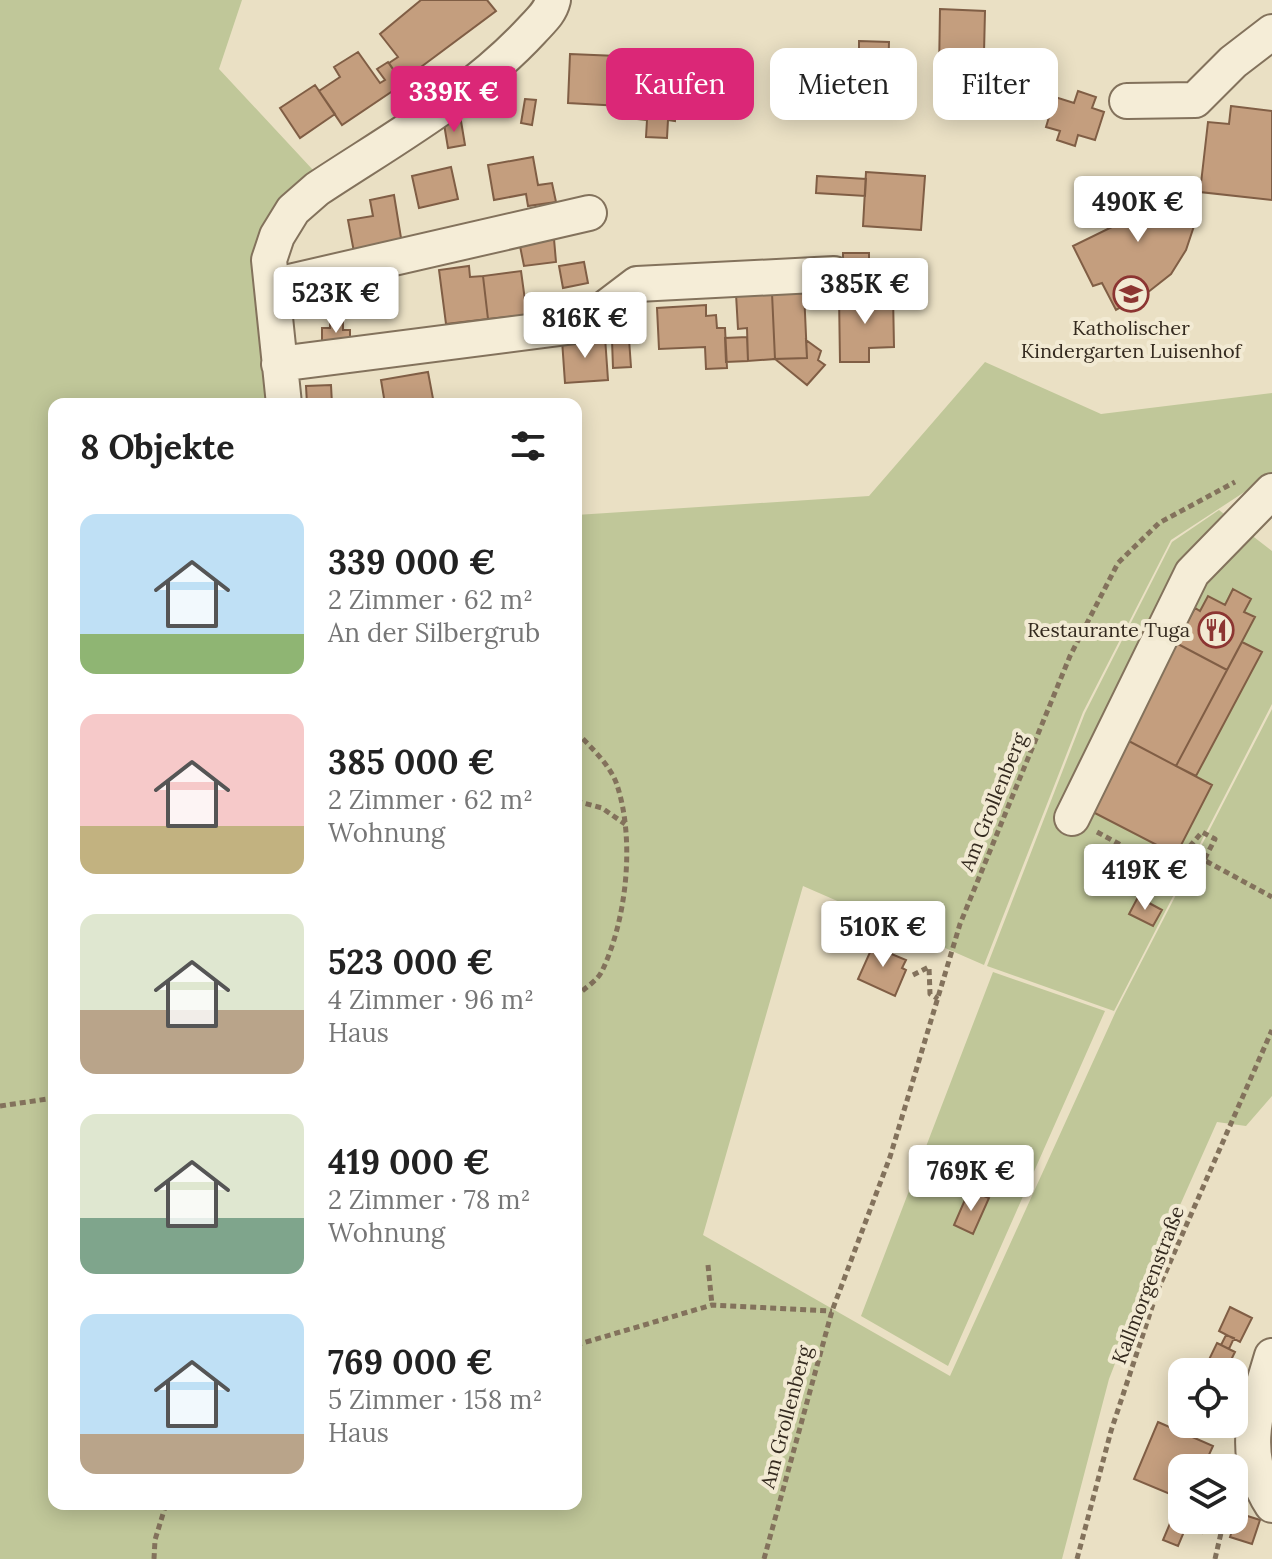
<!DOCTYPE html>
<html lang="de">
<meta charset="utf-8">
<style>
:root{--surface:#fff;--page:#f2f2f2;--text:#222;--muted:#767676;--accent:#db2777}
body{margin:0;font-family:Lora,serif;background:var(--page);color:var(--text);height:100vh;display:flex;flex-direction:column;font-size:30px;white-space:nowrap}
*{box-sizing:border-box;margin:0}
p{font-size:26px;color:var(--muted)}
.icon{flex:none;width:44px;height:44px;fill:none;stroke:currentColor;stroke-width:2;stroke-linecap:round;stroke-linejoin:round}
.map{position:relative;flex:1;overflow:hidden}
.drawer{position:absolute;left:48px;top:398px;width:534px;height:1112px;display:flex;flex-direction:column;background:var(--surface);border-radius:16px;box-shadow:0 4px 20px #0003}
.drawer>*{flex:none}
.hud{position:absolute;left:606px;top:48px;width:546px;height:72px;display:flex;gap:16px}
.buttons{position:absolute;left:1168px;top:1358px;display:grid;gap:16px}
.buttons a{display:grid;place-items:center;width:80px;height:80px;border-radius:16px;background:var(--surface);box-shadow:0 4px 20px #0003;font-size:40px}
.price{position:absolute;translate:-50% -68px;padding:0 18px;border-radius:8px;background:#fff;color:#222;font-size:26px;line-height:52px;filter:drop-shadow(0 2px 4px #0008)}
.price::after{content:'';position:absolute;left:50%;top:48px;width:24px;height:18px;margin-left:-12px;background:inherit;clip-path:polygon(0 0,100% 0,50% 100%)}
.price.current{background:var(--accent);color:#fff}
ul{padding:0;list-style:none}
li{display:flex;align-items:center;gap:24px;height:200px;padding:0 32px}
li span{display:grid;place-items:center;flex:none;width:224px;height:160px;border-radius:16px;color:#555}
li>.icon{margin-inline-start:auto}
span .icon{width:96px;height:96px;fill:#fffc;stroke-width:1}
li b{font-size:34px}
h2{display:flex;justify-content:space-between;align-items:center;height:96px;padding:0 32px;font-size:34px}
.tag{padding:0 28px;border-radius:16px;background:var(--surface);box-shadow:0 4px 20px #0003;font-size:28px;line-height:72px}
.tag.current{background:var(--accent);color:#fff}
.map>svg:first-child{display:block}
.green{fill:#c0c799}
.building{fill:#c49e7e;stroke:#805e45;stroke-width:2}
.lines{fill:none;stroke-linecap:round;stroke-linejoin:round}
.minor-casing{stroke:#83725c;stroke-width:38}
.path{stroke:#83725c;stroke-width:5;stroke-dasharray:6 4;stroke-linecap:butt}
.minor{stroke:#f5edd7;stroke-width:34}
.labels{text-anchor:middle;stroke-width:8;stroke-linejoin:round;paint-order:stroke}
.poi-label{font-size:20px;fill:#342a1f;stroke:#f2ead3}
.street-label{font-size:20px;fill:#342a1f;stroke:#f2ead3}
</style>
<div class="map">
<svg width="1272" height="1559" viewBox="0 0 1272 1559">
<rect width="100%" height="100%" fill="#eae0c4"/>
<path class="green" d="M 0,0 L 242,0 L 219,69 L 313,170 L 281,201 L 260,229 L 275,404 L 54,404 L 54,1504 L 576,1504 L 576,515 L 869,496 L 985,362 L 1101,414 L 1272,393 L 1272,474 L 1171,540 L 1083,712 L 984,965 L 803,886 L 703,1235 L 950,1376 L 1116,1011 L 1272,709 L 1272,1096 L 1246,1126 L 1217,1122 L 1153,1266 L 1109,1379 L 1062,1559 L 0,1559 Z
M 1219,510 L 1272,551 L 1272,704 L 1114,1011 L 987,966 L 1085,713 L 1172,542 Z
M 993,972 L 1105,1011 L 948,1366 L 861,1316 Z"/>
<path class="building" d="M 421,0 L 487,0 L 496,11 L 421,67 L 423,70 L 403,84 L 389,63 L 398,57 L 380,34 Z
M 940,9 L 985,11 L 984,53 L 961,52 L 961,72 L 939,72 Z
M 859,41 L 889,42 L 888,79 L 870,79 L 870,64 L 859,63 Z
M 358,52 L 380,83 L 385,80 L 377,69 L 388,62 L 403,84 L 342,125 L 319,91 L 340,77 L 334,67 Z
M 570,54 L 641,57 L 639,107 L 568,103 Z
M 640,77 L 677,78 L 675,121 L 668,120 L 667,138 L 646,137 L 647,120 L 638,119 Z
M 315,85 L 335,114 L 300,138 L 280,108 Z
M 1078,91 L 1096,97 L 1092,108 L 1104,112 L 1095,140 L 1078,135 L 1075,146 L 1057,140 L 1060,131 L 1046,127 L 1055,97 L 1074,103 Z
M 525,99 L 536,100 L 532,125 L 521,123 Z
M 1231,106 L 1272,111 L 1272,200 L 1200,192 L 1208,122 L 1229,124 Z
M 461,121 L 465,145 L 448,148 L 444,124 Z
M 533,157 L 538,185 L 552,183 L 556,202 L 528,206 L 526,194 L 494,200 L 488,165 Z
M 451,167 L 458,199 L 419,208 L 412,176 Z
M 866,172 L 925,176 L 921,230 L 863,226 Z
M 817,176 L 866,179 L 865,196 L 816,193 Z
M 1133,178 L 1171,188 L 1166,204 L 1198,214 L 1186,250 L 1171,274 L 1147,293 L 1116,310 L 1102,283 L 1093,286 L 1073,246 L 1114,226 Z
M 394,195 L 402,244 L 354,252 L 348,220 L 373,216 L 370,200 Z
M 554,239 L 556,262 L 524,266 L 520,246 Z
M 843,253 L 869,253 L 869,277 L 887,277 L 887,295 L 843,295 Z
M 584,262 L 588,283 L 563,288 L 559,266 Z
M 469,266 L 470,277 L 483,276 L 488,319 L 446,324 L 439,270 Z
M 521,271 L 527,315 L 488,319 L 483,276 Z
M 804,291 L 807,358 L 775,359 L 772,293 Z
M 772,293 L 775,359 L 748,361 L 747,328 L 738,329 L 736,294 Z
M 839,295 L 893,295 L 894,347 L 869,348 L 869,362 L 840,362 Z
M 706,305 L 706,316 L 716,315 L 717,328 L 725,328 L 727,368 L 706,369 L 705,347 L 659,349 L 657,308 Z
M 330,319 L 343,319 L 343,330 L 350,330 L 350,347 L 322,348 L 322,328 L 330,328 Z
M 605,337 L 608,380 L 565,383 L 562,340 Z
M 747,337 L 748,361 L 726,362 L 725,338 Z
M 629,339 L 631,367 L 613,368 L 612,340 Z
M 806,340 L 821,351 L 818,360 L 825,365 L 807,385 L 775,359 L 807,358 Z
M 428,372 L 434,404 L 385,404 L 381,380 Z
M 331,385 L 332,404 L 307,404 L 306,386 Z
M 1233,589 L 1251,599 L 1244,612 L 1255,617 L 1227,670 L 1176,643 L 1195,608 L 1200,611 L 1208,596 L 1225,605 Z
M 1242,642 L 1262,652 L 1196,776 L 1176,766 Z
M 1176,643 L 1227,670 L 1176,766 L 1125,739 Z
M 1125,739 L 1212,785 L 1176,855 L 1089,810 Z
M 1138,897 L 1162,910 L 1153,926 L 1129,914 Z
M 875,941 L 891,948 L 889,953 L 906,960 L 902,968 L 906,970 L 895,996 L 858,979 Z
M 979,1194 L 989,1198 L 973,1234 L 954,1225 L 967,1195 L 976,1199 Z
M 1230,1307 L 1252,1318 L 1240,1342 L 1219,1331 Z
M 1226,1335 L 1234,1338 L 1229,1349 L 1221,1345 Z
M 1217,1343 L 1235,1352 L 1225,1372 L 1203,1372 Z
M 1182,1377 L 1182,1395 L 1175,1392 Z
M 1158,1422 L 1213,1446 L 1203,1468 L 1182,1468 L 1182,1499 L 1134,1479 Z
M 1181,1499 L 1182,1520 L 1207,1520 L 1202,1533 L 1171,1521 Z
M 1238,1513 L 1260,1520 L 1252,1544 L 1230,1537 Z
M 1171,1521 L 1186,1527 L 1178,1546 L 1163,1540 Z"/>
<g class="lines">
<defs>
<path id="minor" d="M 1127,101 L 1195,100 L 1233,62 L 1272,32
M 272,286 L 589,213
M 279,364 L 583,325 L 637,284 L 834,274
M 284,404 L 269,260 L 277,236 L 293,210 L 317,189 C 391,140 471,96 532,30 C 541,20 550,13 553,0
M 1072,818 L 1192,573 L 1272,491
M 1272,1356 C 1256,1410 1239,1453 1272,1505"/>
</defs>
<use href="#minor" class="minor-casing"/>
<path class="path" d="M 576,732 C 590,746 611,766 617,785 C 635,839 627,919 602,971 C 598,980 584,989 576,996
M 576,801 L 602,808 L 625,824
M 1097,832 L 1145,858 L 1155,858 L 1173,866 L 1202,832 L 1215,839 L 1204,860 L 1272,897
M 913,975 L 929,967 L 930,994 L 938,999
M 0,1106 L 54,1098
M 708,1265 L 712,1305
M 576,1345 L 712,1305 L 832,1311
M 154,1559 L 155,1540 L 166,1504
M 764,1559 L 832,1311 L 890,1157 L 960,924 L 1070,656 L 1118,563 L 1159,523 L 1235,482
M 1077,1559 L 1111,1431 L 1157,1292 L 1272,1030
M 1215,1559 L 1224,1520"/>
<use href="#minor" class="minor"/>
</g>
<defs>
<symbol id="school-ring" viewBox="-11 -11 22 22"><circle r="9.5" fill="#f2ead3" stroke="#8c3532" stroke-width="1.5"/><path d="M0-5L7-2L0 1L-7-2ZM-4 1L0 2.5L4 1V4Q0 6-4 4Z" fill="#8c3532"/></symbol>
<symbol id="restaurant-ring" viewBox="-11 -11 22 22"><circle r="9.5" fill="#f2ead3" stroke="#8c3532" stroke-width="1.5"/><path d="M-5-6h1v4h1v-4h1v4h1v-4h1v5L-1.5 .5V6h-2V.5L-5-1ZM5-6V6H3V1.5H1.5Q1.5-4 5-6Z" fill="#8c3532"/></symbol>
</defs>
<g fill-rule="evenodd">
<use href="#school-ring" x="1111" y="274" width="40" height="40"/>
<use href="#restaurant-ring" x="1196" y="610" width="40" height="40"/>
</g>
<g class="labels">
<g class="poi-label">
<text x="1131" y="335">Katholischer<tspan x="1131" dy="23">Kindergarten Luisenhof</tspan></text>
<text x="1190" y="637" text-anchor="end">Restaurante Tuga</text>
</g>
<g class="street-label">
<text transform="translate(993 802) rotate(-68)" y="7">Am Grollenberg</text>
<text transform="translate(1148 1285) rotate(-69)" y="7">Kallmorgenstraße</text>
<text transform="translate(786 1417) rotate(-75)" y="7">Am Grollenberg</text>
</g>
</g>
</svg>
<div class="buttons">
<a><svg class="icon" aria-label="locate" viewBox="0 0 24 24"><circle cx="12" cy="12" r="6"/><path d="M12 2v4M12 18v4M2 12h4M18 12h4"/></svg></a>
<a><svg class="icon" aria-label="layers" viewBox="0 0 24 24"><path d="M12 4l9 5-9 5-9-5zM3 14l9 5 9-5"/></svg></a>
</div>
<b class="price current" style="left:454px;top:134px">339K €</b>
<b class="price" style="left:1138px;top:244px">490K €</b>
<b class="price" style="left:865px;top:326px">385K €</b>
<b class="price" style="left:336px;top:335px">523K €</b>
<b class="price" style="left:585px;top:360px">816K €</b>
<b class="price" style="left:1145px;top:912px">419K €</b>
<b class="price" style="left:883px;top:969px">510K €</b>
<b class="price" style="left:971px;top:1213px">769K €</b>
<div class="hud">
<a class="tag current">Kaufen</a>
<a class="tag">Mieten</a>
<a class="tag">Filter</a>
</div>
<section class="drawer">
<h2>8 Objekte<svg class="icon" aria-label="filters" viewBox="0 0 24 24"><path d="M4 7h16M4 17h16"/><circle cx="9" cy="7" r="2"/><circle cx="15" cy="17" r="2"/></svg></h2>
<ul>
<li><span style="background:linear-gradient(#bfe0f5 75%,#8fb573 0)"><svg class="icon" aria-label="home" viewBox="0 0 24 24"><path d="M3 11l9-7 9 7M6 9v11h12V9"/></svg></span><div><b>339 000 €</b><p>2 Zimmer · 62 m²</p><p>An der Silbergrub</p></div></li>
<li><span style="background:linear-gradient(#f6c9c9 70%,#c2b280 0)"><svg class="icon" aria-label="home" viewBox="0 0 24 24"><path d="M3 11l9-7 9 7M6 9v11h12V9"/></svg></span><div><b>385 000 €</b><p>2 Zimmer · 62 m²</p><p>Wohnung</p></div></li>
<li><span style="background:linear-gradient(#dfe7d0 60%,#b9a48a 0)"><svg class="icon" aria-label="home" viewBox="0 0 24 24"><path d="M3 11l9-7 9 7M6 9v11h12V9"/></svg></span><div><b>523 000 €</b><p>4 Zimmer · 96 m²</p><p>Haus</p></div></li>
<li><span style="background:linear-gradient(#dfe7d0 65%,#7fa58c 0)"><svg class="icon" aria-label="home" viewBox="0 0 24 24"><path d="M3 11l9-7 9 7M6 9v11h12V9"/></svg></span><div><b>419 000 €</b><p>2 Zimmer · 78 m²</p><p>Wohnung</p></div></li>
<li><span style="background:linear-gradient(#bfe0f5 75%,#b9a48a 0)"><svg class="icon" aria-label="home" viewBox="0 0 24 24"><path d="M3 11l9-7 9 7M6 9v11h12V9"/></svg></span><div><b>769 000 €</b><p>5 Zimmer · 158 m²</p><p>Haus</p></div></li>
</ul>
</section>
</div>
